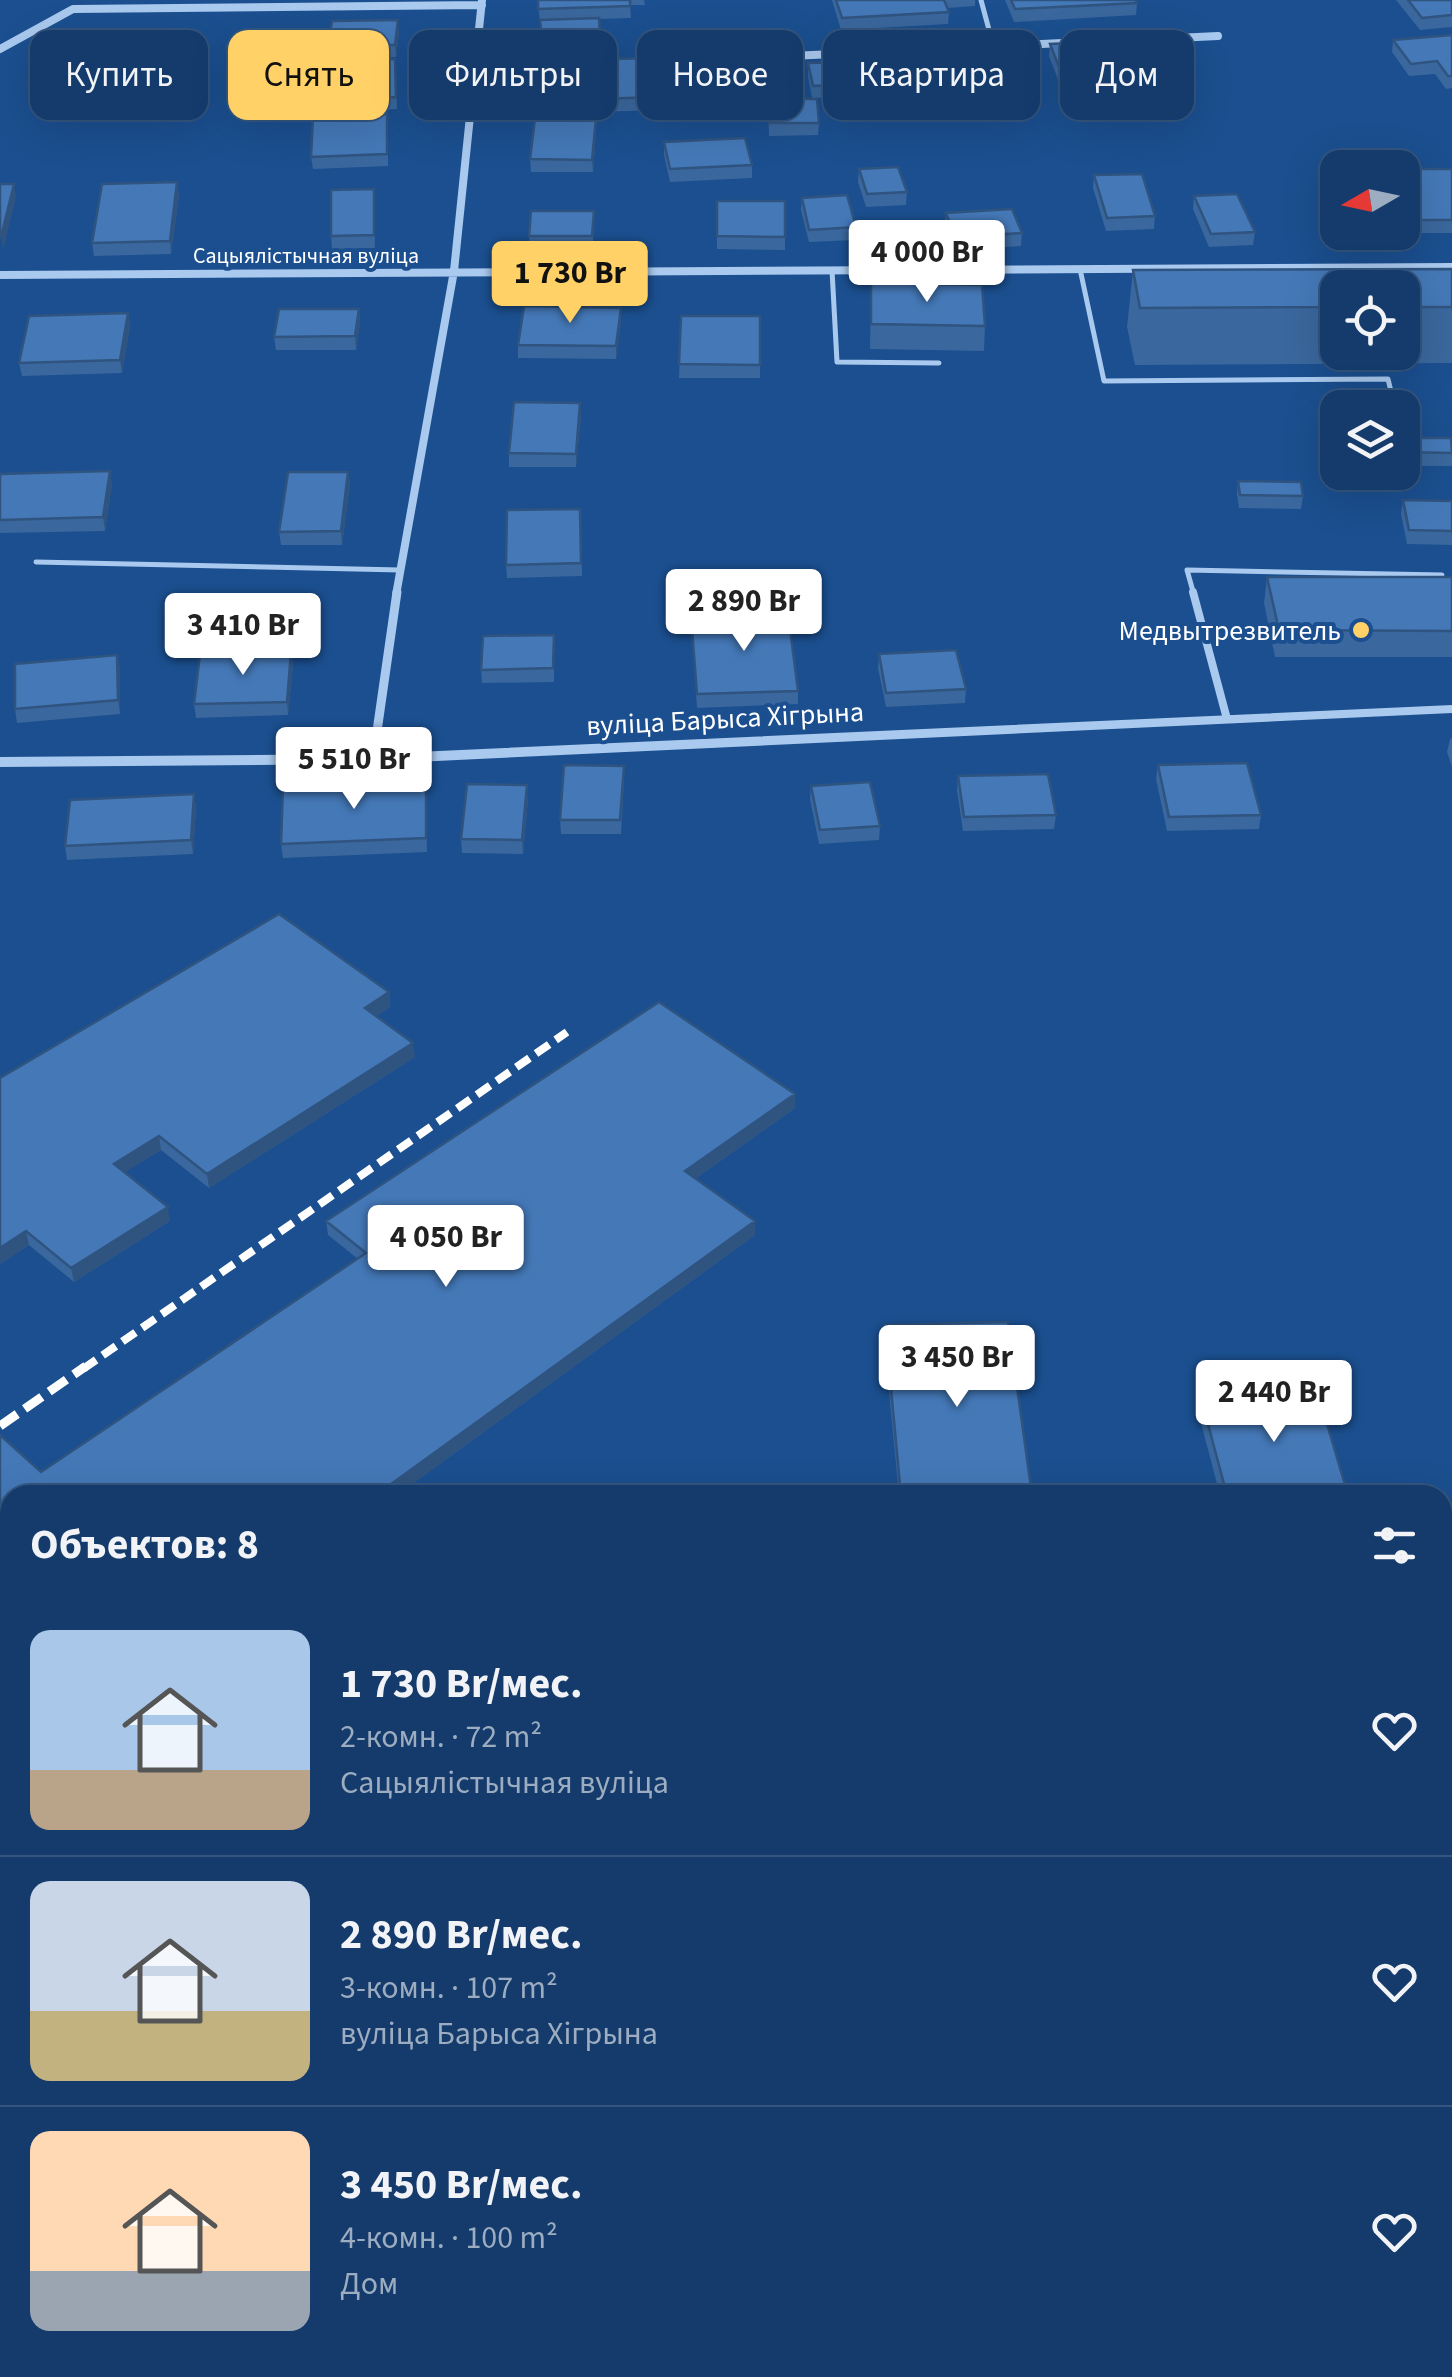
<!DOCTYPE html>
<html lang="ru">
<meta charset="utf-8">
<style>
:root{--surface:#143b6b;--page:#1d4271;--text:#f1f3f6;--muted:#9dadc1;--line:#33557e;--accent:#ffd166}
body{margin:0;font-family:"Source Sans 3",sans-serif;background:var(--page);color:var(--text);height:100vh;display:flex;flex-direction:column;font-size:38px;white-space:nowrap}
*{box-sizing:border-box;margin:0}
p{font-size:32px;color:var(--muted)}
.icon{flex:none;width:55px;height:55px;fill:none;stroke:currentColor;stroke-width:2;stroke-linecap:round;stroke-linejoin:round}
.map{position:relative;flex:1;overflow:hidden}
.details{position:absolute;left:0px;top:1485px;width:1452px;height:892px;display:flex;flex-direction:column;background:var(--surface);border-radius:30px 30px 0 0;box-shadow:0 10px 40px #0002,0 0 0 2px var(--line)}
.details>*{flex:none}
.guide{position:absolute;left:30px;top:30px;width:1392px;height:90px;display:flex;gap:20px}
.needle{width:65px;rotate:261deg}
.tools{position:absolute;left:1320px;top:150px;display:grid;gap:20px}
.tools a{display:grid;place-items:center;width:100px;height:100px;border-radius:20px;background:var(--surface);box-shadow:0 10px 40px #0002,0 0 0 2px var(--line);font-size:50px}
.price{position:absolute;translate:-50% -85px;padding:0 22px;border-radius:10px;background:#fff;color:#222;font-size:32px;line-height:65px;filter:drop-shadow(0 2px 5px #0008)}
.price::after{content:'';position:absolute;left:50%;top:60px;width:30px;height:22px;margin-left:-15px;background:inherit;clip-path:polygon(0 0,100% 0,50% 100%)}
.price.on{background:var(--accent);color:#111}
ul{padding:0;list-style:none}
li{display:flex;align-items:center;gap:30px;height:250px;padding:0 30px}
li+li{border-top:2px solid var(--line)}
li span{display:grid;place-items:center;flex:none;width:280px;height:200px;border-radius:20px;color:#555}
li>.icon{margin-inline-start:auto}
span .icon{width:120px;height:120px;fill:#fffc;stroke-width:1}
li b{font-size:42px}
h2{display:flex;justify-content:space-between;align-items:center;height:120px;padding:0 30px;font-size:42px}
.tag{padding:0 35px;border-radius:20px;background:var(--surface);box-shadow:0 10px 40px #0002,0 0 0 2px var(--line);font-size:35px;line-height:90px}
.tag.on{background:var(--accent);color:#111}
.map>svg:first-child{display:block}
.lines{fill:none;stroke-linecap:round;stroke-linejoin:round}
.service-far1{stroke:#a9c9ee;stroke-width:5}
.service{stroke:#a9c9ee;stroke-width:8}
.minor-far1{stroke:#a9c9ee;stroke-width:8}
.minor{stroke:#a9c9ee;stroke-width:9}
.tertiary{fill:#a9c9ee;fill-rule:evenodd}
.rail-far1{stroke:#fff;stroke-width:8;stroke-dasharray:16 8;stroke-linecap:butt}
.rail{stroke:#fff;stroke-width:9;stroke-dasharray:21 9;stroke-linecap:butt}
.wall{fill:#3a679d;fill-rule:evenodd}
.shaded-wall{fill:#305480}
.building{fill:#4478b7;stroke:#305480;stroke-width:2.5}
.poi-dot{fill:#ffd166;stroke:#1b4f8f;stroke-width:4}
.labels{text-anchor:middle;stroke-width:8;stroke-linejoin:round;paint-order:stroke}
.far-street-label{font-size:22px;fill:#fff;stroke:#1b4f8f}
.poi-label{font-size:28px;fill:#fff;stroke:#1b4f8f;text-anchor:end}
.street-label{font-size:28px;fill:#fff;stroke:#1b4f8f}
</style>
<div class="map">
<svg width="1452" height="2377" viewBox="0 0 1452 2377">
<rect width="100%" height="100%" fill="#1b4f8f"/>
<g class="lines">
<path class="service-far1" d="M 981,0 L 1010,108
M 1080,269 L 1104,381 L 1388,379 L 1395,408
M 832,270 L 837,362 L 939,363
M 36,562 L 400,570
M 1194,595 L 1187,570 L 1442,575"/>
<path class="service" d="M 1193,592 L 1227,719"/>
<path class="minor-far1" d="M 1134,40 L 1218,36
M 959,48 L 1062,43
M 0,49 L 73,9 L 482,5
M 674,61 L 857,53
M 474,70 L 627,63
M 0,275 L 1452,267
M 396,595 L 454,271 L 482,0"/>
<path class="minor" d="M 373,759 L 397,592"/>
<path class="tertiary" d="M 1452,705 L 1452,713 L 373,764 L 0,767 L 0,757 L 373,754 Z"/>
<path class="rail-far1" d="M 83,1369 L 567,1032"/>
<path class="rail" d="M 0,1426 L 86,1366"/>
</g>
<path class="wall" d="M 538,0 L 644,0 L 645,5 L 630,5 L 631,18 L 599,19 L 601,49 L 542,51 Z
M 832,0 L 975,0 L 975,6 L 947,8 L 949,12 L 948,24 L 841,30 Z
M 1005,0 L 1135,0 L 1137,3 L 1136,15 L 1014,22 Z
M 1396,0 L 1452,0 L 1452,27 L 1420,30 Z
M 399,32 L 396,57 L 330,58 L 328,45 Z
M 1452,35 L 1452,88 L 1446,89 L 1435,74 L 1409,76 L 1392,52 L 1393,40 Z
M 1050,44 L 1159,70 L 1158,82 L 1061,87 L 1049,56 Z
M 847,51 L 978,79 L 977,92 L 812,98 L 808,76 L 808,63 L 846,62 Z
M 686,63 L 702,96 L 702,109 L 589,112 L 586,67 Z
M 396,72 L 397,109 L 322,112 L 321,100 Z
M 768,99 L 819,123 L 818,135 L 769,136 Z
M 388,127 L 388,166 L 313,169 L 311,157 Z
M 596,131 L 593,172 L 531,172 L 530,159 Z
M 664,142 L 752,165 L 752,178 L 670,182 L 664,155 Z
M 859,169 L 907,192 L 906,205 L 866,207 L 858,182 Z
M 1402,169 L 1452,169 L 1452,233 L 1357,233 L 1402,232 Z
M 1094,175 L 1155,216 L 1154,229 L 1106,231 L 1093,188 Z
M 177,182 L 179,195 L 171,254 L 94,256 L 92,243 Z
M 374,189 L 375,248 L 332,249 L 331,236 Z
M 1194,196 L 1255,232 L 1253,245 L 1209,247 L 1193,209 Z
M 802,198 L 856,227 L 855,240 L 809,242 L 801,210 Z
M 717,201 L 785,201 L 785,250 L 717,249 Z
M 594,211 L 593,249 L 530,249 L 529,236 Z
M 946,213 L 1022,233 L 1021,246 L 954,250 L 945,225 Z
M 1452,269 L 1452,363 L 1135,365 L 1127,327 L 1133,270 ZM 1338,288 L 1402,288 L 1402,352 L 1338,352 Z
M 871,283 L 985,326 L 984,351 L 870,349 Z
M 621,308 L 621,321 L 616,359 L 518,358 L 518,345 Z
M 359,309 L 360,322 L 356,350 L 276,350 L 274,337 Z
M 128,313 L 130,326 L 122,373 L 22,376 L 19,363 Z
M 681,316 L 760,316 L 760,378 L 679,378 Z
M 581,416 L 576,467 L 509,467 L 509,453 Z
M 1402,438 L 1452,440 L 1452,466 L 1402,466 Z
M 348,472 L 350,485 L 342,545 L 281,545 L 279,532 Z
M 0,474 L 112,484 L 105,531 L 0,533 Z
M 1238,481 L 1303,496 L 1301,509 L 1239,508 L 1237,494 Z
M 1403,500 L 1452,501 L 1452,545 L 1407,544 L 1401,514 Z
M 580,509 L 582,576 L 507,578 L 506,565 Z
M 1267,577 L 1452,577 L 1452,657 L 1275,657 L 1264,603 Z
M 691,616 L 798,691 L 798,704 L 697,708 Z
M 554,635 L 554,682 L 482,683 L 481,670 Z
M 291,652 L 293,665 L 288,715 L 196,718 L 194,704 Z
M 879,654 L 966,689 L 965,703 L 886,707 L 878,668 Z
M 117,655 L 120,669 L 120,714 L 17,723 L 15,709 Z
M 1452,738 L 1452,767 L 1447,752 L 1450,739 Z
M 1158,765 L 1261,815 L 1259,829 L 1167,831 L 1156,779 Z
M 958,776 L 1056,815 L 1054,829 L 963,831 L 957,790 Z
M 426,780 L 427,852 L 283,858 L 281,844 Z
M 624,780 L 621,834 L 561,834 L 560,820 Z
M 811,786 L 880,826 L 879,840 L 819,844 L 810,799 Z
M 194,794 L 196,808 L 193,854 L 67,860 L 65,846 Z
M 528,799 L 523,854 L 462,853 L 461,839 Z
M 389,992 L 390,1007 L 376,1016 L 415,1057 L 209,1188 L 161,1150 L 125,1172 L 170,1221 L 74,1282 L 29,1245 L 0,1264 L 0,1078 Z
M 795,1108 L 695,1179 L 755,1235 L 397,1495 L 10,1495 L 10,1776 L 0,1783 L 0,1435 L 41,1472 L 358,1259 L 328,1235 L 326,1221 Z
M 885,1325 L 1032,1495 L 899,1495 L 884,1340 Z
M 1201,1398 L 1348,1495 L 1220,1495 L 1198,1412 Z"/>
<path class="shaded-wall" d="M 398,20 L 399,32 L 396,57 L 395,45 Z
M 596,119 L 596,131 L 593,172 L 592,160 Z
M 177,182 L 179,195 L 171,254 L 170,241 Z
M 14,184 L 16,197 L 3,250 L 1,237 Z
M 621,308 L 621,321 L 616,359 L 616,346 Z
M 359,309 L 360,322 L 356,350 L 355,336 Z
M 128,313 L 130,326 L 122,373 L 120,360 Z
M 580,403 L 581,416 L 576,467 L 576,454 Z
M 110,471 L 112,484 L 105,531 L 103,517 Z
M 348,472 L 350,485 L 342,545 L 341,531 Z
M 291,652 L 293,665 L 288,715 L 287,702 Z
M 117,655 L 120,669 L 120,714 L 118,700 Z
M 527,785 L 528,799 L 523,854 L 522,840 Z
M 194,794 L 196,808 L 193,854 L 191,840 Z
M 389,992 L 390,1007 L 366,1022 L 365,1008 Z
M 413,1043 L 415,1057 L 209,1188 L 207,1174 Z
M 795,1094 L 795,1108 L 685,1186 L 685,1171 Z
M 159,1136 L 161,1150 L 116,1178 L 114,1164 Z
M 168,1207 L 170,1221 L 74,1282 L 71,1268 Z
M 755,1221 L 755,1235 L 397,1495 L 376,1495 Z
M 26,1231 L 29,1245 L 0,1264 L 0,1248 Z
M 10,1760 L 10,1776 L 0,1783 L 0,1767 Z
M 10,2359 L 10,2368 L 18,2368 L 8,2377 L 0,2377 L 0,2368 Z"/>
<path class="building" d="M 538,0 L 630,0 L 630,6 L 538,9 Z
M 836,0 L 944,0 L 949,12 L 842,18 Z
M 1011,0 L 1135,0 L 1137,3 L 1015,9 Z
M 1408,0 L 1452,0 L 1452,15 L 1422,18 Z
M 599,18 L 600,37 L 542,39 L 540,20 Z
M 398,20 L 395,45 L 328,45 L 332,21 Z
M 1452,35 L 1452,76 L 1448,76 L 1437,61 L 1411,64 L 1393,40 Z
M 1146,40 L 1159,70 L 1062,75 L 1050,44 Z
M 968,47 L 978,79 L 813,86 L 808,63 L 849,62 L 847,51 Z
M 686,57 L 686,63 L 697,63 L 702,96 L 589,99 L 586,67 L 614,66 L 614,59 Z
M 395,59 L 396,97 L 321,100 L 322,62 Z
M 768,99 L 817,99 L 819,123 L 769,123 Z
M 387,114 L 387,154 L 311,157 L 313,117 Z
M 535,118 L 596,119 L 592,160 L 530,159 Z
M 745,138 L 752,165 L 670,169 L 664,142 Z
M 898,167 L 907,192 L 867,194 L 859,169 Z
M 1402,169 L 1452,169 L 1452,220 L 1402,220 Z
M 1142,174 L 1155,216 L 1107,218 L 1094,175 Z
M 177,182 L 170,241 L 92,243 L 102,184 Z
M 0,184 L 14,184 L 1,237 L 0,237 Z
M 374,189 L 374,235 L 331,236 L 331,190 Z
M 1237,194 L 1255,232 L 1211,234 L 1194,196 Z
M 847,195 L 856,227 L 809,230 L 802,198 Z
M 717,201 L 785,201 L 785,237 L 717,236 Z
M 1012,209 L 1022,233 L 955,237 L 946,213 Z
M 531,211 L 594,211 L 592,236 L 529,236 Z
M 1452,269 L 1452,307 L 1402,307 L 1402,288 L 1338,288 L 1338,307 L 1140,308 L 1133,270 Z
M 871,283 L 982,285 L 985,326 L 871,324 Z
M 524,306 L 621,308 L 616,346 L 518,345 Z
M 279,309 L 359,309 L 355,336 L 274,337 Z
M 128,313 L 120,360 L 19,363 L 29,316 Z
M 681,316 L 760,316 L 760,365 L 679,364 Z
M 514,402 L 580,403 L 576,454 L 509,453 Z
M 1402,438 L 1451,438 L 1452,453 L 1403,452 Z
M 110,471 L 103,517 L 0,520 L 0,474 Z
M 288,472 L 348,472 L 341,531 L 279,532 Z
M 1238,481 L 1301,482 L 1303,496 L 1240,495 Z
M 1403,500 L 1452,501 L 1452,531 L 1409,530 Z
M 580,509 L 581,563 L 506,565 L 507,510 Z
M 1267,577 L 1452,577 L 1452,631 L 1279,630 Z
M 788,613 L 798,691 L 697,694 L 691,616 Z
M 554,635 L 553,668 L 481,670 L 483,636 Z
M 956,650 L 966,689 L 886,693 L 879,654 Z
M 291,652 L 287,702 L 194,704 L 200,654 Z
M 117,655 L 118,700 L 15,709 L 15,664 Z
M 1247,763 L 1261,815 L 1169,817 L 1158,765 Z
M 564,765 L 624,766 L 620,820 L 560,820 Z
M 1048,774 L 1056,815 L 964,817 L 958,776 Z
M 426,780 L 426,838 L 281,844 L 283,787 Z
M 870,782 L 880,826 L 820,830 L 811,786 Z
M 467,784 L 527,785 L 522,840 L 461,839 Z
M 194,794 L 191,840 L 65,846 L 70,800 Z
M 279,914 L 389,992 L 365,1008 L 413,1043 L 207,1174 L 159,1136 L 114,1164 L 168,1207 L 71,1268 L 26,1231 L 0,1248 L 0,1078 Z
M 659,1002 L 795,1094 L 685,1171 L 755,1221 L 376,1495 L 10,1495 L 10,1760 L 0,1767 L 0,1435 L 41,1472 L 366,1253 L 326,1221 Z
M 1008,1322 L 1032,1495 L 901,1495 L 885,1325 Z
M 1317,1390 L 1348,1495 L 1227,1495 L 1201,1398 Z
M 10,2046 L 10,2359 L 0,2368 L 0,2054 Z
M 350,2368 L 525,2368 L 524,2377 L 349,2377 Z"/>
<circle class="poi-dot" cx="1361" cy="630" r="10"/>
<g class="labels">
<g class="far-street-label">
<text x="306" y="263">Сацыялістычная вуліца</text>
</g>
<g class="poi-label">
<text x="1341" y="640">Медвытрезвитель</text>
</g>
<g class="street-label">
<text transform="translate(725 718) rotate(-3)" y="10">вуліца Барыса Хігрына</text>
</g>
</g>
</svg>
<div class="tools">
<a><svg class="needle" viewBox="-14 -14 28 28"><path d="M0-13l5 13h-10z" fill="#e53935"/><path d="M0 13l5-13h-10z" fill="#9dadc1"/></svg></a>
<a><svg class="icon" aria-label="locate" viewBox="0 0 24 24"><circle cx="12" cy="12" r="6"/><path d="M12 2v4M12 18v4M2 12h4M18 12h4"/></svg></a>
<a><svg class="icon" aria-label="layers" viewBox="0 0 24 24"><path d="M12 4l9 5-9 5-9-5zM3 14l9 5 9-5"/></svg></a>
</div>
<b class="price" style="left:927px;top:305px">4 000 Br</b>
<b class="price on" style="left:570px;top:326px">1 730 Br</b>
<b class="price" style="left:744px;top:654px">2 890 Br</b>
<b class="price" style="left:243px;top:678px">3 410 Br</b>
<b class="price" style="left:354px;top:812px">5 510 Br</b>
<b class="price" style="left:446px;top:1290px">4 050 Br</b>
<b class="price" style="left:957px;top:1410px">3 450 Br</b>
<b class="price" style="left:1274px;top:1445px">2 440 Br</b>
<div class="guide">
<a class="tag">Купить</a>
<a class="tag on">Снять</a>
<a class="tag">Фильтры</a>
<a class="tag">Новое</a>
<a class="tag">Квартира</a>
<a class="tag">Дом</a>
</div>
<section class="details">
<h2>Объектов: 8<svg class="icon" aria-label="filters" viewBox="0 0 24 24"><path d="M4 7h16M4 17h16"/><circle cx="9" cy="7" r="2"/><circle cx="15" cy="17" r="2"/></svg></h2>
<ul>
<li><span style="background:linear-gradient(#a9c7e8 70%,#b9a48a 0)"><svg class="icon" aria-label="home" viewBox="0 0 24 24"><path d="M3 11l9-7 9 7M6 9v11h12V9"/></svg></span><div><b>1 730 Br/мес.</b><p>2-комн. · 72 m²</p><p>Сацыялістычная вуліца</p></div><svg class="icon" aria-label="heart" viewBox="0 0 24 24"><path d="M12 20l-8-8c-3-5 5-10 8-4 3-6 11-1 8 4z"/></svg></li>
<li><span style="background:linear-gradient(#c9d6e8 65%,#c2b280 0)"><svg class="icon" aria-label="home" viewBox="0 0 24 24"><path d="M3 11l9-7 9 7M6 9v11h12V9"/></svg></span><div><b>2 890 Br/мес.</b><p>3-комн. · 107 m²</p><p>вуліца Барыса Хігрына</p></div><svg class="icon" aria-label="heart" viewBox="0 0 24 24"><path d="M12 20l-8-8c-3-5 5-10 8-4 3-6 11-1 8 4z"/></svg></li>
<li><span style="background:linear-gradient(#ffd9b3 70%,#9aa5b1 0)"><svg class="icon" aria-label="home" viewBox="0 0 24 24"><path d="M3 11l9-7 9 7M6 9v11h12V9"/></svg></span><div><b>3 450 Br/мес.</b><p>4-комн. · 100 m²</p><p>Дом</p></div><svg class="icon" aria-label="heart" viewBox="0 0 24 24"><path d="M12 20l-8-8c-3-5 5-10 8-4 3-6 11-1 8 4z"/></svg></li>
</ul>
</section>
</div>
